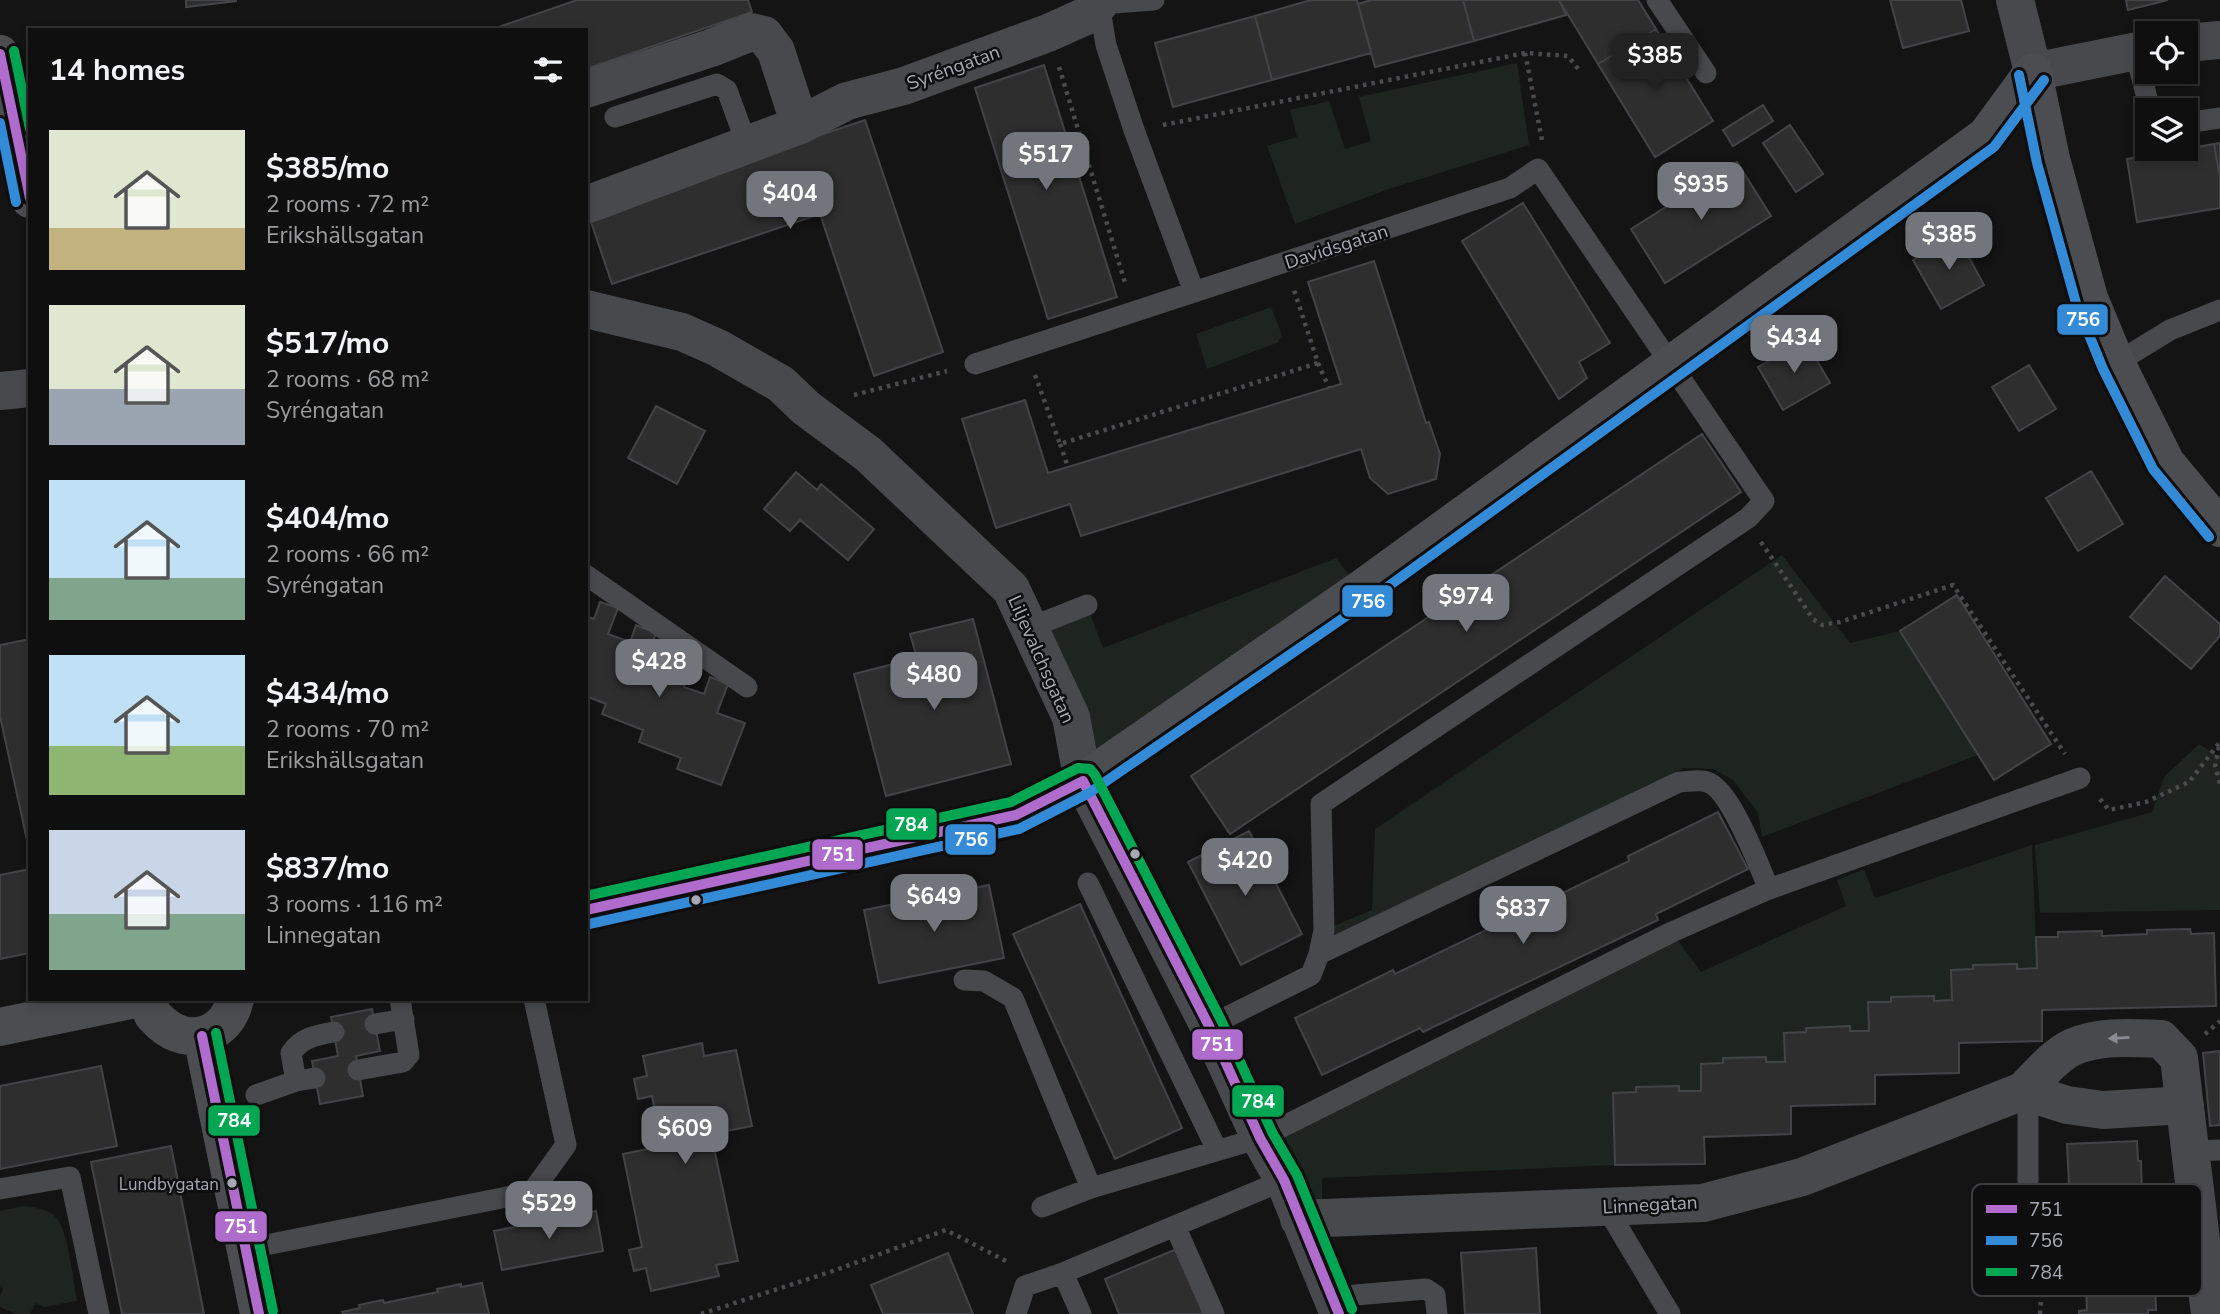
<!DOCTYPE html>
<meta charset="utf-8">
<style>
:root{--surface:#0f0f0f;--page:#1d1d1d;--text:#f1f3f6;--muted:#9b9c9e;--line:#2f2f2f;--accent:#73757c}
body{margin:0;font-family:"Nunito Sans",sans-serif;background:var(--page);color:var(--text);height:100vh;display:flex;flex-direction:column;font-size:26px;white-space:nowrap}
*{box-sizing:border-box;margin:0}
p{font-size:23px;color:var(--muted)}
.icon{flex:none;width:38px;height:38px;fill:none;stroke:currentColor;stroke-width:2;stroke-linecap:round;stroke-linejoin:round}
.map{position:relative;flex:1;overflow:hidden}
.drawer{position:absolute;left:28px;top:28px;width:560px;height:973px;display:flex;flex-direction:column;background:var(--surface);border-radius:0px;box-shadow:0 4px 10px #0003,0 0 0 2px var(--line)}
.drawer>*{flex:none}
.fabs{position:absolute;left:2135px;top:21px;display:grid;gap:14px}
.fabs a{display:grid;place-items:center;width:63px;height:63px;border-radius:0px;background:var(--surface);box-shadow:0 4px 10px #0003,0 0 0 2px var(--line);font-size:35px}
.price{position:absolute;translate:-50% -60px;padding:0 16px;border-radius:14px;background:var(--accent);color:#fff;font-size:23px;line-height:46px;filter:drop-shadow(0 2px 4px #0008)}
.price::after{content:'';position:absolute;left:50%;top:42px;width:21px;height:16px;margin-left:-10px;background:inherit;clip-path:polygon(0 0,100% 0,50% 100%)}
.price.selected{background:#222;color:#fff}
ul{padding:0;list-style:none}
li{display:flex;align-items:center;gap:21px;height:175px;padding:0 21px}
li span{display:grid;place-items:center;flex:none;width:196px;height:140px;border-radius:0px;color:#555}
li>.icon{margin-inline-start:auto}
span .icon{width:84px;height:84px;fill:#fffc;stroke-width:1}
li b{font-size:30px}
h2{display:flex;justify-content:space-between;align-items:center;height:84px;padding:0 21px;font-size:30px}
.map>svg:first-child{display:block}
.green{fill:#1e241f}
.building{fill:#2e2e2f;stroke:#434447;stroke-width:2}
.lines{fill:none;stroke-linecap:round;stroke-linejoin:round}
.path{stroke:#4a4b4e;stroke-width:4.5;stroke-dasharray:3.5 5;stroke-linecap:butt}
.lane{stroke:#48494c;stroke-width:21}
.street{stroke:#48494c;stroke-width:38}
.secondary{stroke:#4c4d50;stroke-width:38}
.bus-1-casing{stroke:#0e0e0f;stroke-width:16}
.bus-2-casing{stroke:#0e0e0f;stroke-width:16}
.bus-3-casing{stroke:#0e0e0f;stroke-width:16}
.bus-1{stroke:#b06ccc;stroke-width:10}
.bus-2{stroke:#338bd7;stroke-width:10}
.bus-3{stroke:#00a651;stroke-width:10}
.oneway{fill:#8a8c95}
.bus-dot{fill:#a6a9b4;stroke:#0e0e0f;stroke-width:2.5}
.labels{text-anchor:middle;stroke-width:5;stroke-linejoin:round;paint-order:stroke}
.bus-label{font-size:17px;fill:#a6a9b4;stroke:#0e0e0f;text-anchor:end}
.street-label{font-size:19px;fill:#a6a9b4;stroke:#0e0e0f}
.key{fill:#0e0e0f;stroke:#3c3c41;stroke-width:2}
.key-label{font-size:19px;fill:#a6a9b4}
.line-badge{stroke:#0e0e0f;stroke-width:2.5}
.badge-label{font-size:19px;text-anchor:middle;font-weight:bold;fill:#fff}
</style>
<div class="map">
<svg width="2220" height="1314" viewBox="0 0 2220 1314">
<rect width="100%" height="100%" fill="#141414"/>
<path class="green" d="M 1517,63 L 1529,145 L 1389,189 L 1295,224 L 1267,146 L 1297,137 L 1290,110 L 1329,101 L 1345,149 L 1371,141 L 1359,97 Z
M 1271,307 L 1282,335 L 1277,343 L 1207,369 L 1196,334 Z
M 1782,555 L 1850,643 L 1900,631 L 1978,755 L 1762,837 L 1758,813 L 1733,780 L 1713,769 L 1683,768 L 1319,954 L 1324,930 L 1372,910 L 1375,829 Z
M 1336,558 L 1360,590 L 1083,781 L 1029,628 L 1087,605 L 1103,648 Z
M 2199,744 L 2220,757 L 2220,910 L 2040,913 L 2035,845 L 2152,812 L 2164,777 Z
M 2032,845 L 2037,968 L 2017,969 L 2017,964 L 1974,965 L 1973,969 L 1952,970 L 1952,1000 L 1934,1001 L 1933,996 L 1891,997 L 1891,1002 L 1869,1002 L 1869,1031 L 1850,1031 L 1849,1026 L 1807,1027 L 1806,1032 L 1784,1033 L 1785,1062 L 1766,1062 L 1766,1057 L 1723,1058 L 1723,1063 L 1701,1064 L 1701,1091 L 1679,1091 L 1679,1086 L 1636,1087 L 1636,1092 L 1614,1093 L 1615,1165 L 1322,1178 L 1322,1218 L 1260,1138 L 1672,932 L 1701,972 L 1846,906 L 1837,880 L 1864,869 L 1875,898 Z
M 23,1206 C 34,1207 51,1209 58,1220 C 69,1236 73,1280 77,1301 L 44,1307 L 36,1303 L 30,1314 L 15,1314 L 0,1307 L 0,1296 L 3,1289 L 0,1287 L 0,1211 Z"/>
<path class="building" d="M 186,0 L 236,0 L 236,1 L 186,7 Z
M 577,0 L 748,0 L 752,12 L 586,69 L 586,30 L 490,30 Z
M 1311,0 L 1357,0 L 1371,53 L 1272,80 L 1255,16 Z
M 1371,0 L 1463,0 L 1474,41 L 1375,67 L 1358,4 Z
M 1463,0 L 1559,0 L 1566,15 L 1474,41 Z
M 1559,0 L 1638,0 L 1656,29 L 1598,64 Z
M 1890,0 L 1961,0 L 1969,31 L 1903,48 Z
M 2126,0 L 2168,0 L 2128,10 Z
M 1255,16 L 1272,80 L 1173,107 L 1155,43 Z
M 1656,29 L 1713,121 L 1655,157 L 1598,64 Z
M 1044,65 L 1117,297 L 1048,319 L 975,88 Z
M 1763,105 L 1773,121 L 1733,146 L 1723,130 Z
M 865,120 L 943,352 L 874,376 L 820,214 L 612,284 L 588,213 Z
M 1790,125 L 1823,174 L 1796,192 L 1763,143 Z
M 2220,143 L 2220,178 L 2214,144 Z
M 2214,144 L 2220,178 L 2220,208 L 2137,222 L 2127,159 Z
M 1737,162 L 1771,216 L 1665,283 L 1631,229 Z
M 1523,203 L 1610,343 L 1579,362 L 1587,378 L 1559,399 L 1462,241 Z
M 1957,235 L 1984,285 L 1941,309 L 1913,260 Z
M 1374,261 L 1426,423 L 1429,422 L 1440,454 L 1436,479 L 1388,494 L 1370,478 L 1361,449 L 1081,536 L 1070,504 L 996,528 L 962,419 L 1025,400 L 1048,473 L 1341,384 L 1308,282 Z
M 1805,340 L 1830,383 L 1783,410 L 1758,367 Z
M 2029,365 L 2056,409 L 2019,431 L 1992,387 Z
M 656,406 L 705,431 L 677,484 L 628,458 Z
M 1702,434 L 1741,492 L 1230,834 L 1191,776 Z
M 2091,471 L 2123,524 L 2078,551 L 2046,498 Z
M 796,472 L 817,490 L 821,484 L 874,529 L 848,560 L 800,520 L 790,531 L 764,509 Z
M 2165,576 L 2220,624 L 2220,636 L 2191,669 L 2130,617 Z
M 1957,595 L 2051,744 L 1994,780 L 1900,631 Z
M 600,602 L 618,608 L 608,634 L 630,642 L 636,625 L 656,633 L 646,661 L 667,669 L 674,651 L 694,659 L 684,687 L 704,694 L 710,677 L 728,684 L 717,713 L 745,723 L 721,785 L 677,769 L 681,758 L 639,742 L 643,730 L 602,714 L 606,704 L 586,696 L 586,616 L 594,619 Z
M 973,619 L 1011,764 L 886,796 L 854,674 L 917,658 L 910,634 Z
M 30,639 L 30,854 L 0,716 L 0,645 Z
M 1718,812 L 1748,869 L 1656,914 L 1658,920 L 1423,1032 L 1420,1028 L 1322,1075 L 1295,1018 L 1393,970 L 1395,974 L 1629,861 L 1628,856 Z
M 1249,831 L 1302,934 L 1241,965 L 1188,862 Z
M 30,869 L 30,953 L 0,959 L 0,875 Z
M 989,885 L 1004,958 L 879,983 L 864,910 Z
M 1080,904 L 1182,1128 L 1115,1159 L 1013,934 Z
M 2190,929 L 2191,934 L 2214,933 L 2216,1006 L 2042,1010 L 2042,1041 L 1959,1043 L 1959,1073 L 1875,1075 L 1875,1104 L 1791,1106 L 1791,1134 L 1704,1137 L 1705,1164 L 1615,1165 L 1613,1093 L 1636,1092 L 1636,1087 L 1679,1086 L 1679,1091 L 1701,1091 L 1701,1064 L 1723,1063 L 1723,1058 L 1766,1057 L 1766,1062 L 1785,1062 L 1784,1033 L 1806,1032 L 1806,1028 L 1850,1026 L 1850,1031 L 1869,1031 L 1868,1002 L 1891,1002 L 1891,997 L 1934,996 L 1934,1001 L 1952,1000 L 1951,970 L 1973,969 L 1973,965 L 2017,964 L 2017,969 L 2037,968 L 2036,937 L 2058,937 L 2058,932 L 2102,931 L 2102,936 L 2147,934 L 2147,930 Z
M 372,1009 L 380,1051 L 356,1056 L 363,1096 L 320,1104 L 312,1061 L 338,1056 L 331,1017 Z
M 702,1043 L 704,1056 L 736,1050 L 752,1126 L 711,1134 L 738,1261 L 716,1265 L 719,1276 L 651,1291 L 646,1268 L 634,1271 L 629,1250 L 642,1247 L 623,1154 L 662,1146 L 652,1096 L 638,1099 L 634,1079 L 647,1076 L 643,1056 Z
M 2220,1051 L 2220,1125 L 2210,1126 L 2203,1053 Z
M 101,1066 L 117,1146 L 0,1169 L 0,1086 Z
M 2137,1141 L 2138,1161 L 2141,1161 L 2142,1194 L 2139,1194 L 2140,1219 L 2152,1219 L 2153,1247 L 2156,1247 L 2158,1280 L 2155,1280 L 2156,1310 L 2148,1310 L 2148,1314 L 2079,1314 L 2079,1311 L 2087,1310 L 2083,1226 L 2071,1227 L 2067,1144 Z
M 171,1146 L 204,1314 L 122,1314 L 91,1162 Z
M 596,1211 L 603,1251 L 502,1270 L 494,1231 Z
M 1181,1247 L 1209,1314 L 1119,1314 L 1105,1279 Z
M 1536,1248 L 1540,1314 L 1465,1314 L 1461,1253 Z
M 948,1253 L 973,1314 L 883,1314 L 871,1285 Z
M 482,1283 L 489,1314 L 343,1314 L 342,1312 L 360,1308 L 359,1305 L 383,1300 L 384,1303 L 438,1292 L 437,1289 L 461,1284 L 461,1287 Z"/>
<g class="lines">
<path class="path" d="M 1525,53 L 1542,140
M 1059,67 L 1126,286
M 1163,125 L 1525,53 L 1568,56 L 1579,70
M 1318,363 L 1329,388
M 1035,375 L 1060,444 L 1318,363 L 1294,290
M 854,395 L 947,371
M 1060,444 L 1068,467
M 1761,542 L 1813,619 L 1822,625 L 1840,622 L 1953,585 L 2065,754
M 2219,747 L 2215,766 L 2220,784
M 2100,799 L 2109,810 L 2146,802 L 2189,782 L 2220,742
M 2205,1034 L 2220,1021
M 701,1314 L 830,1272 L 946,1230 L 1008,1262
M 2040,1314 L 2044,1254"/>
<path class="lane" d="M 1154,0 L 1099,4 L 1106,45 L 1134,130 L 1194,292 L 1510,188 L 1538,169 L 1764,501 L 1748,518 L 1321,804 L 1324,930 L 1319,954 L 1311,975 L 1209,1026
M 1657,0 L 1706,73
M 2135,51 L 2148,102 L 2153,110
M 615,117 L 717,84 L 727,90 L 747,145
M 2186,123 L 2220,118
M 2116,363 L 2170,330 L 2220,310
M 975,364 L 1194,292
M 586,575 L 747,687
M 1029,628 L 1087,605
M 1088,883 L 1217,1150
M 1319,954 L 1679,782 C 1687,782 1699,779 1707,782 C 1730,788 1759,866 1769,889
M 964,980 L 984,981 L 1013,998 L 1091,1188
M 375,1024 L 404,1019
M 358,1070 L 403,1062 L 409,1055 L 400,999
M 296,1081 L 291,1053 C 301,1038 316,1035 334,1032
M 2023,1091 L 2028,1113 L 2028,1233
M 256,1095 L 296,1081 L 315,1078
M 2190,1151 L 2220,1150
M 0,1189 L 70,1177 L 99,1314
M 1042,1207 L 1091,1188 L 1260,1138 L 1672,932 L 1769,889 L 2080,778
M 1606,1207 L 1670,1314
M 1175,1226 L 1214,1314
M 246,1249 L 532,1192 L 566,1145 L 534,999
M 1063,1273 L 1081,1314
M 1335,1305 L 1355,1295 L 1426,1289 L 1435,1295 L 1437,1314
M 1016,1314 L 1025,1286 L 1063,1273 L 1284,1180"/>
<path class="street" d="M 2015,0 L 2033,72 L 2147,49
M 2186,43 L 2220,40
M 586,89 L 711,48 L 751,32 L 764,35 L 776,51 L 800,125
M 586,205 L 800,125 L 847,101 L 904,86 L 1048,33 L 1086,16 L 1099,4 L 1100,0
M 586,309 L 682,332 L 718,348 L 781,384 L 806,408 L 868,454 L 1011,589 L 1071,717 L 1083,781 L 1209,1026 L 1260,1138 L 1284,1180 L 1339,1314
M 0,391 L 30,388
M 2023,1091 L 2067,1105 L 2103,1110 L 2185,1105
M 1299,1219 L 1703,1203 L 1802,1177 L 2023,1091 C 2037,1077 2055,1055 2073,1047 C 2101,1035 2132,1038 2161,1039 L 2179,1058 L 2210,1314"/>
<path class="secondary" d="M 0,54 L 30,199
M 2033,72 L 2051,159 L 2089,298 L 2116,363 L 2166,463 L 2220,528
M 586,910 L 1016,815 L 1083,781 L 1360,590 L 1986,136 L 2033,72
M 148,999 C 149,1004 151,1011 153,1015 C 155,1017 160,1022 161,1023 C 189,1048 227,1036 235,999
M 0,1027 L 136,999
M 202,1036 L 259,1314"/>
<defs>
<path id="bus-1" d="M 0,54 L 30,198
M 1083,781 L 1209,1026 L 1260,1138 L 1284,1180 L 1339,1314
M 586,910 L 1016,815 L 1083,781
M 202,1036 L 259,1314"/>
<path id="bus-2" d="M 2019,75 L 2037,163 L 2076,303 L 2103,369 L 2153,469 L 2209,537
M 0,123 L 16,202
M 589,924 L 1019,829 L 1089,793 L 1368,601 L 1994,147 L 2044,80"/>
<path id="bus-3" d="M 14,51 L 30,129
M 586,896 L 1011,802 L 1078,768 L 1090,769 L 1095,775 L 1221,1020 L 1272,1132 L 1297,1175 L 1352,1309
M 216,1033 L 273,1311"/>
</defs>
<use href="#bus-1" class="bus-1-casing"/>
<use href="#bus-2" class="bus-2-casing"/>
<use href="#bus-3" class="bus-3-casing"/>
<use href="#bus-1" class="bus-1"/>
<use href="#bus-2" class="bus-2"/>
<use href="#bus-3" class="bus-3"/>
</g>
<defs><path id="oneway-solid" d="M-6-.8H1V-3.2L6.5 0L1 3.2V.8H-6Z" transform="scale(1.75)"/></defs>
<use class="oneway" href="#oneway-solid" transform="translate(2119 1038) rotate(177)"/>
<g class="bus-dot">
<circle cx="1135" cy="854" r="6"/>
<circle cx="696" cy="900" r="6"/>
<circle cx="232" cy="1183" r="6"/>
</g>
<g class="labels">
<g class="bus-label">
<text x="219" y="1190">Lundbygatan</text>
</g>
<g class="street-label">
<text transform="translate(953 67) rotate(-20)" y="7">Syréngatan</text>
<text transform="translate(1336 246) rotate(-18)" y="7">Davidsgatan</text>
<text transform="translate(1042 659) rotate(66)" y="7">Liljevalchsgatan</text>
<text transform="translate(1650 1204) rotate(-3)" y="7">Linnegatan</text>
</g>
</g>
<rect x="1972" y="1184" width="230" height="112" rx="10" class="key"/>
<rect x="1986" y="1205" width="31" height="8" fill="#b06ccc"/>
<rect x="1986" y="1236" width="31" height="9" fill="#338bd7"/>
<rect x="1986" y="1268" width="31" height="8" fill="#00a651"/>
<g class="key-label">
<text x="2029" y="1216">751</text>
<text x="2029" y="1247">756</text>
<text x="2029" y="1279">784</text>
</g>
<g class="line-badge">
<rect x="2056" y="303" width="53" height="33" rx="7" fill="#338bd7"/>
<rect x="1341" y="584" width="53" height="34" rx="7" fill="#338bd7"/>
<rect x="885" y="807" width="53" height="34" rx="7" fill="#00a651"/>
<rect x="944" y="823" width="53" height="33" rx="7" fill="#338bd7"/>
<rect x="811" y="838" width="53" height="33" rx="7" fill="#b06ccc"/>
<rect x="1191" y="1028" width="53" height="33" rx="7" fill="#b06ccc"/>
<rect x="1231" y="1084" width="54" height="34" rx="7" fill="#00a651"/>
<rect x="207" y="1104" width="54" height="33" rx="7" fill="#00a651"/>
<rect x="214" y="1210" width="54" height="33" rx="7" fill="#b06ccc"/>
</g>
<g class="badge-label">
<text x="2083" y="326">756</text>
<text x="1368" y="608">756</text>
<text x="911" y="831">784</text>
<text x="971" y="846">756</text>
<text x="838" y="861">751</text>
<text x="1217" y="1051">751</text>
<text x="1258" y="1108">784</text>
<text x="234" y="1127">784</text>
<text x="241" y="1233">751</text>
</g>
</svg>
<div class="fabs">
<a><svg class="icon" aria-label="locate" viewBox="0 0 24 24"><circle cx="12" cy="12" r="6"/><path d="M12 2v4M12 18v4M2 12h4M18 12h4"/></svg></a>
<a><svg class="icon" aria-label="layers" viewBox="0 0 24 24"><path d="M12 4l9 5-9 5-9-5zM3 14l9 5 9-5"/></svg></a>
</div>
<b class="price selected" style="left:1655px;top:93px">$385</b>
<b class="price" style="left:1046px;top:192px">$517</b>
<b class="price" style="left:1701px;top:222px">$935</b>
<b class="price" style="left:790px;top:231px">$404</b>
<b class="price" style="left:1949px;top:272px">$385</b>
<b class="price" style="left:1794px;top:375px">$434</b>
<b class="price" style="left:1466px;top:634px">$974</b>
<b class="price" style="left:659px;top:699px">$428</b>
<b class="price" style="left:934px;top:712px">$480</b>
<b class="price" style="left:1245px;top:898px">$420</b>
<b class="price" style="left:934px;top:934px">$649</b>
<b class="price" style="left:1523px;top:946px">$837</b>
<b class="price" style="left:685px;top:1166px">$609</b>
<b class="price" style="left:549px;top:1241px">$529</b>
<section class="drawer">
<h2>14 homes<svg class="icon" aria-label="filters" viewBox="0 0 24 24"><path d="M4 7h16M4 17h16"/><circle cx="9" cy="7" r="2"/><circle cx="15" cy="17" r="2"/></svg></h2>
<ul>
<li><span style="background:linear-gradient(#dfe7d0 70%,#c2b280 0)"><svg class="icon" aria-label="home" viewBox="0 0 24 24"><path d="M3 11l9-7 9 7M6 9v11h12V9"/></svg></span><div><b>$385/mo</b><p>2 rooms · 72 m²</p><p>Erikshällsgatan</p></div></li>
<li><span style="background:linear-gradient(#dfe7d0 60%,#9aa5b1 0)"><svg class="icon" aria-label="home" viewBox="0 0 24 24"><path d="M3 11l9-7 9 7M6 9v11h12V9"/></svg></span><div><b>$517/mo</b><p>2 rooms · 68 m²</p><p>Syréngatan</p></div></li>
<li><span style="background:linear-gradient(#bfe0f5 70%,#7fa58c 0)"><svg class="icon" aria-label="home" viewBox="0 0 24 24"><path d="M3 11l9-7 9 7M6 9v11h12V9"/></svg></span><div><b>$404/mo</b><p>2 rooms · 66 m²</p><p>Syréngatan</p></div></li>
<li><span style="background:linear-gradient(#bfe0f5 65%,#8fb573 0)"><svg class="icon" aria-label="home" viewBox="0 0 24 24"><path d="M3 11l9-7 9 7M6 9v11h12V9"/></svg></span><div><b>$434/mo</b><p>2 rooms · 70 m²</p><p>Erikshällsgatan</p></div></li>
<li><span style="background:linear-gradient(#c9d6e8 60%,#7fa58c 0)"><svg class="icon" aria-label="home" viewBox="0 0 24 24"><path d="M3 11l9-7 9 7M6 9v11h12V9"/></svg></span><div><b>$837/mo</b><p>3 rooms · 116 m²</p><p>Linnegatan</p></div></li>
</ul>
</section>
</div>
